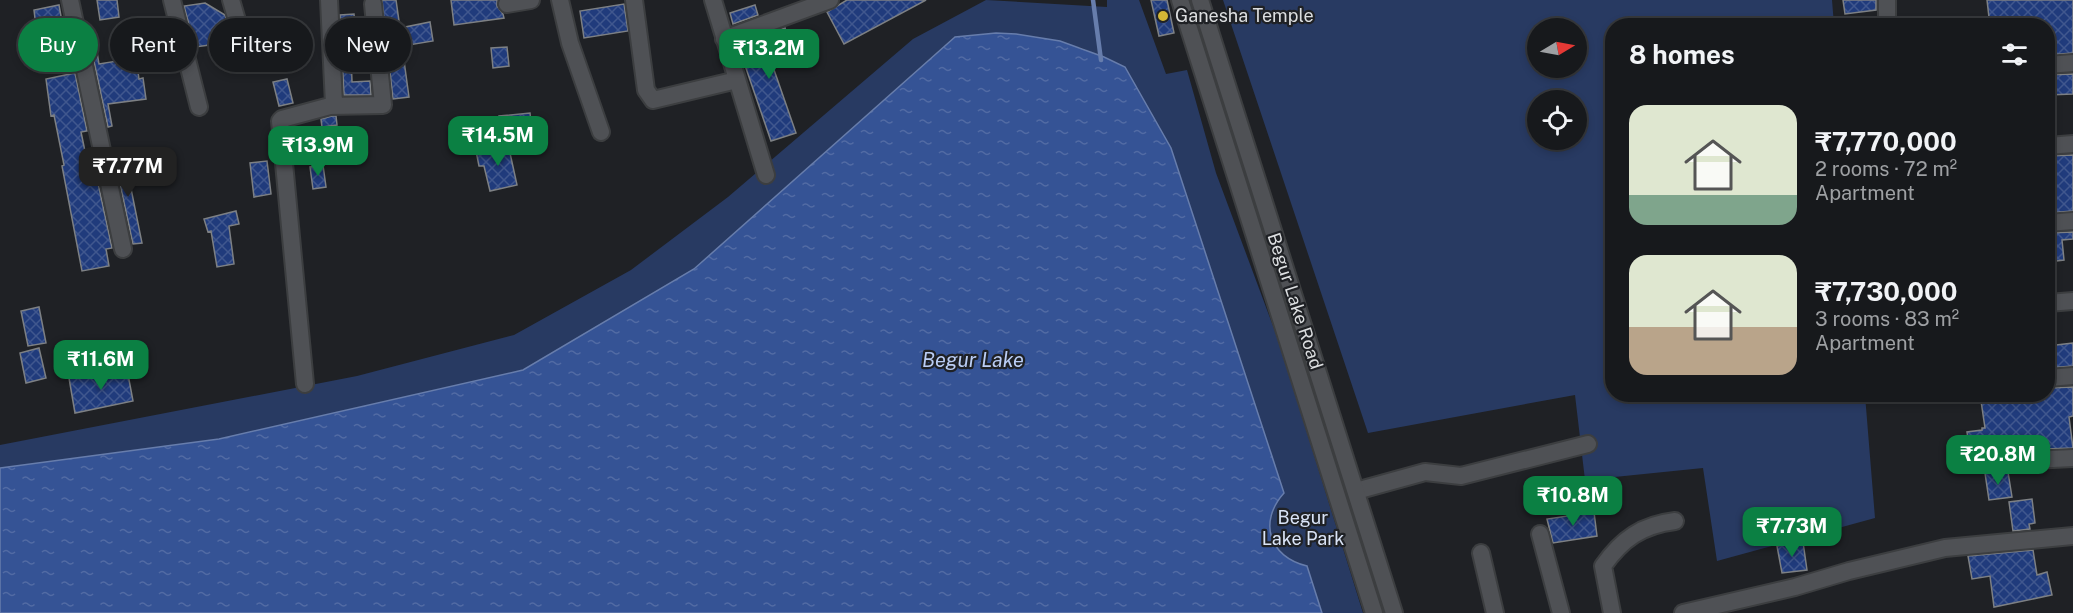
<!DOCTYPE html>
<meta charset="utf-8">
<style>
:root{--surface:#17191c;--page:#202225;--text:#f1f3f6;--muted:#9ea0a3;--line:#36383b;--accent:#0b8043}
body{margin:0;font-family:"Public Sans",sans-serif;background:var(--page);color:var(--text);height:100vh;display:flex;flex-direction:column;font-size:22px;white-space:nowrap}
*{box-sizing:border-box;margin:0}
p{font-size:20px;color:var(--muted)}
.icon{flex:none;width:33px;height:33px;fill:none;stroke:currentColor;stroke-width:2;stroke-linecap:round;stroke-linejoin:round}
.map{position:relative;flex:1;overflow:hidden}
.sheet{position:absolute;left:1605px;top:18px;width:450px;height:384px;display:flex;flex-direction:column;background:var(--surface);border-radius:24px;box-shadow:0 3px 9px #0003,0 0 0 2px var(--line)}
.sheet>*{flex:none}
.top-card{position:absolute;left:18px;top:18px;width:570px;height:54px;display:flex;gap:12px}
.needle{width:39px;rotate:80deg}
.controls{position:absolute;left:1527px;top:18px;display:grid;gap:12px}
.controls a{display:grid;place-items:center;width:60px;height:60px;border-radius:50%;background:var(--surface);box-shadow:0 3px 9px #0003,0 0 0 2px var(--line);font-size:30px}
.price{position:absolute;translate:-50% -51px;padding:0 14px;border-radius:12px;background:var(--accent);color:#fff;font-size:20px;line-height:39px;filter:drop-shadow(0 2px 3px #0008)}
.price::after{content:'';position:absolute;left:50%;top:36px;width:18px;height:14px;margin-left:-9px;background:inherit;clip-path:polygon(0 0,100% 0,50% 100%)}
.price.on{background:#222;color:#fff}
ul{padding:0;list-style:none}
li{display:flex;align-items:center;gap:18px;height:150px;padding:0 24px}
li span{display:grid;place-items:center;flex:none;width:168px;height:120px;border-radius:18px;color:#555}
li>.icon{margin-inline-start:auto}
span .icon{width:72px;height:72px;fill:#fffc;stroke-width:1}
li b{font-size:26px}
h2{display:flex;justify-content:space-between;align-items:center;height:72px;padding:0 24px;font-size:26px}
.pill{padding:0 21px;border-radius:27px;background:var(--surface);box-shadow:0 3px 9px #0003,0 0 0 2px var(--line);font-size:21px;line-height:54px}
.pill.on{background:var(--accent);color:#fff}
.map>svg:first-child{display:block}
.green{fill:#283a62;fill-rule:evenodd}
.water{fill:url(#water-ripples);stroke:#677dac;stroke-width:1.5}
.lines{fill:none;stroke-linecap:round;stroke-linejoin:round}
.stream{stroke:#677dac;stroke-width:4.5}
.building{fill:url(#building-cross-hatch);stroke:#7d8084;stroke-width:1.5}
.minor-casing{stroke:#3c3e40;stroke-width:20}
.secondary-casing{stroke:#3c3e40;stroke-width:20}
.minor{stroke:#4f5155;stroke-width:16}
.secondary{stroke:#4f5155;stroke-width:16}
.poi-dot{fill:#d3b635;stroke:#1f2125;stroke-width:2}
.labels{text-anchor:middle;stroke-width:4.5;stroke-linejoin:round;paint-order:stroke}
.poi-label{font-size:18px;fill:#dcdee0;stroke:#1f2125;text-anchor:start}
.street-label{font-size:18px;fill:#dcdee0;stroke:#1f2125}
.park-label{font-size:18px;fill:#dae4f7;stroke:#1f2125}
.water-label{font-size:20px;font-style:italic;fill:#bbcef5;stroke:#1f2125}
</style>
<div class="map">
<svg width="2073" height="613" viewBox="0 0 2073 613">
<defs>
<pattern id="water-ripples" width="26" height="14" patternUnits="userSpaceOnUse" patternTransform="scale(1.5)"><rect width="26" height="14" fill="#355395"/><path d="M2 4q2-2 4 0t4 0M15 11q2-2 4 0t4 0" fill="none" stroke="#526ba4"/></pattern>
<pattern id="building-cross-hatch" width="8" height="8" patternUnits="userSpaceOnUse" patternTransform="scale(1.5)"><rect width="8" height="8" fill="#203b7c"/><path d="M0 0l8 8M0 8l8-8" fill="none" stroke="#40578e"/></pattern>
</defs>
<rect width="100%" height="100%" fill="#1f2125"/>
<path class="green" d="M 986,0 L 1107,7 L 1107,0 L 1139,0 L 1166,74 L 1187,70 L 1216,173 L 1279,342 L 1363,613 L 1322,613 L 1307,566 C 1268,557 1259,523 1283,493 L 1171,148 L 1125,67 L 1082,48 L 1037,37 L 996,33 L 954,37 L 694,269 L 523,370 L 219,439 L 0,468 L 0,445 L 357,376 L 514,335 L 631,270 L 728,197 L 913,39 Z
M 1223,0 L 1832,0 L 1834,25 L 1612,26 L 1612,394 L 1865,395 L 1875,518 L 1717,561 L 1703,468 L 1585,480 L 1575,395 L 1368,433 ZM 1538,28 L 1576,28 L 1576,68 L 1538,68 ZM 1538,100 L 1576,100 L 1576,140 L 1538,140 Z"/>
<path class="water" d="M 996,33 L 1016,34 L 1060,41 L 1104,57 L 1125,67 L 1171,148 L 1284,493 C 1258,522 1269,557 1307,566 L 1322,613 L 0,613 L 0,468 L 219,439 L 523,370 L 694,269 L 955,37 Z"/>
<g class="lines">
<path class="stream" d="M 1093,0 L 1101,60"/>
</g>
<path class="building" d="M 97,0 L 117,0 L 119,17 L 100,20 Z
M 382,0 L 396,0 L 400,28 L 430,22 L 433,41 L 402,46 L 409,97 L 393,99 Z
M 451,0 L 497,0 L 497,6 L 503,14 L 504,18 L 454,25 Z
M 847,0 L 926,0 L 844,44 L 827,12 Z
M 1151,0 L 1167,0 L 1174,33 L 1159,36 Z
M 1843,0 L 1876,0 L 1876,10 L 1845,14 Z
M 1987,0 L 2073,0 L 2073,53 L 2048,55 L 2048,26 L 1990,26 Z
M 205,3 L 225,15 L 232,42 L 195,47 L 184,6 Z
M 624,4 L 628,31 L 584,38 L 580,11 Z
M 59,5 L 65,39 L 38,43 L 34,10 Z
M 755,5 L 758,15 L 733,24 L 730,13 Z
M 354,14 L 357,53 L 351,54 L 352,82 L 370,81 L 371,95 L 344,95 L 340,15 Z
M 785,28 L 794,57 L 772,64 L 796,133 L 771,141 L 738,45 Z
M 96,46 L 99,64 L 136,58 L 139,79 L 143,78 L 146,99 L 108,104 L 112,126 L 108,127 L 91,47 Z
M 507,47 L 509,66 L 493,68 L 491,48 Z
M 75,73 L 87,131 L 81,132 L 87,161 L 93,160 L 112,248 L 106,249 L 109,266 L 82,271 L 62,166 L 64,165 L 54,115 L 51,116 L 46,79 Z
M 2073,74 L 2073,94 L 2048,95 L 2048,75 Z
M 287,79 L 293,103 L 279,106 L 273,82 Z
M 530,113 L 533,139 L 502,142 L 499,116 Z
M 332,116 L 336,116 L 337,125 L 322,127 L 321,119 Z
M 508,144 L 517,185 L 490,191 L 484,166 L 479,166 L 476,151 Z
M 124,154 L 142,243 L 133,244 L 114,156 Z
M 2073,155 L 2073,211 L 2048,213 L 2048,156 Z
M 267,161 L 271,194 L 254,197 L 250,163 Z
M 323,165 L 326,187 L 313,189 L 310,167 Z
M 236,211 L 239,224 L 229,226 L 234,264 L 217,267 L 211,231 L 208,232 L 204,219 Z
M 2073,232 L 2073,239 L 2062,240 L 2064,260 L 2048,262 L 2048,233 Z
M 39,307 L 46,343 L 28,346 L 21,311 Z
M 2073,343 L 2073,366 L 2048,368 L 2048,346 Z
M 39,348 L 46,378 L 26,383 L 20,353 Z
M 127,369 L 133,401 L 75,413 L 69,378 L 93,374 L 93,376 Z
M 2073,387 L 2073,416 L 2069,417 L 2073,448 L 1970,452 L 1967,432 L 1982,430 L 1982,428 L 1985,428 L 1980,394 L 2048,394 L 2048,388 Z
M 2008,472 L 2012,497 L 1989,500 L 1985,473 Z
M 2032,499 L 2035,523 L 2029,524 L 2030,529 L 2013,531 L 2009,502 Z
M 1594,512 L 1597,536 L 1553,543 L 1547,519 Z
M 1803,542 L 1807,570 L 1782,573 L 1777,546 Z
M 2033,550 L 2037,575 L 2047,572 L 2052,595 L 1994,607 L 1990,576 L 1972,579 L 1968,556 Z"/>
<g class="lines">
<defs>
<path id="minor" d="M 70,0 L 123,249
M 172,0 L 199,107
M 231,0 L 245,48
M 329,0 L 334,104 L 330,106
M 560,0 L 570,43 L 601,132
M 634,0 L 646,90 L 653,100 L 737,80
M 713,0 L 766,175
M 1887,0 L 1887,26
M 507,4 L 531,0
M 724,39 L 830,0
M 2048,65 L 2073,63
M 2048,146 L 2073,144
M 2048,223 L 2073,221
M 2048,303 L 2073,301
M 2048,378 L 2073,376
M 305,384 L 280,121 L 282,119 L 330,106 L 383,105 L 373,4
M 1970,463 L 2073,458
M 1356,491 L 1425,472 L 1461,476 L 1588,444
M 1540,534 L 1561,613
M 1481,553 L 1495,613
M 1612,613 L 1603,566 C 1622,539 1642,525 1675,521
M 1683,613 L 1795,587 L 1849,571 L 1945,548 L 2073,536"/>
<path id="secondary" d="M 1180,0 L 1374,613
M 1200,0 L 1394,613"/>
</defs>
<use href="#minor" class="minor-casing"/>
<use href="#secondary" class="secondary-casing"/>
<use href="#minor" class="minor"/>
<use href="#secondary" class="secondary"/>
</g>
<circle class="poi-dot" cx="1163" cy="16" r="6"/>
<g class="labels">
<g class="poi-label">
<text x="1175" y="22">Ganesha Temple</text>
</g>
<g class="street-label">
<text transform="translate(1295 301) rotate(72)" y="6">Begur Lake Road</text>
</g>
<g class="park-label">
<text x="1303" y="524">Begur<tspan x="1303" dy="21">Lake Park</tspan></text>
</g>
<g class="water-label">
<text x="973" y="367">Begur Lake</text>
</g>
</g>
</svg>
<div class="controls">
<a><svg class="needle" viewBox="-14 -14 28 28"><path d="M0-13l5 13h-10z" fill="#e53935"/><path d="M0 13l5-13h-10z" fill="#9ea0a3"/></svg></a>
<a><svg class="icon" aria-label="locate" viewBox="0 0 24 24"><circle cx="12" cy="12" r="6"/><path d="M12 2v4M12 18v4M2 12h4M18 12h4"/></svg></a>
</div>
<b class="price" style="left:769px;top:80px">₹13.2M</b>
<b class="price" style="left:498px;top:167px">₹14.5M</b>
<b class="price" style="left:318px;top:177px">₹13.9M</b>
<b class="price on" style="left:128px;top:198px">₹7.77M</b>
<b class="price" style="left:101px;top:391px">₹11.6M</b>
<b class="price" style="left:1998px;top:486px">₹20.8M</b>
<b class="price" style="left:1573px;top:527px">₹10.8M</b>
<b class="price" style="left:1792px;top:558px">₹7.73M</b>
<div class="top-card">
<a class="pill on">Buy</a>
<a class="pill">Rent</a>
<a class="pill">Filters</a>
<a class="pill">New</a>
</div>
<section class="sheet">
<h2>8 homes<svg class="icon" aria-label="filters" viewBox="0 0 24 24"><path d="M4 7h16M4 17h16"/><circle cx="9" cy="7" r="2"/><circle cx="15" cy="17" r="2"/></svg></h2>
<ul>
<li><span style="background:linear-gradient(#dfe7d0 75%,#7fa58c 0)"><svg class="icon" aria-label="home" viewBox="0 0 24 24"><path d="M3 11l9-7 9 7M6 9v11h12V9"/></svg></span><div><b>₹7,770,000</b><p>2 rooms · 72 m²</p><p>Apartment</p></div></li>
<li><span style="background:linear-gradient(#dfe7d0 60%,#b9a48a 0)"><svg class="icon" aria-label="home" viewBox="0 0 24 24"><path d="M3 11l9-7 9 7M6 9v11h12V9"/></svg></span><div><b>₹7,730,000</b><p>3 rooms · 83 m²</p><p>Apartment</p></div></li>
</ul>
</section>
</div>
